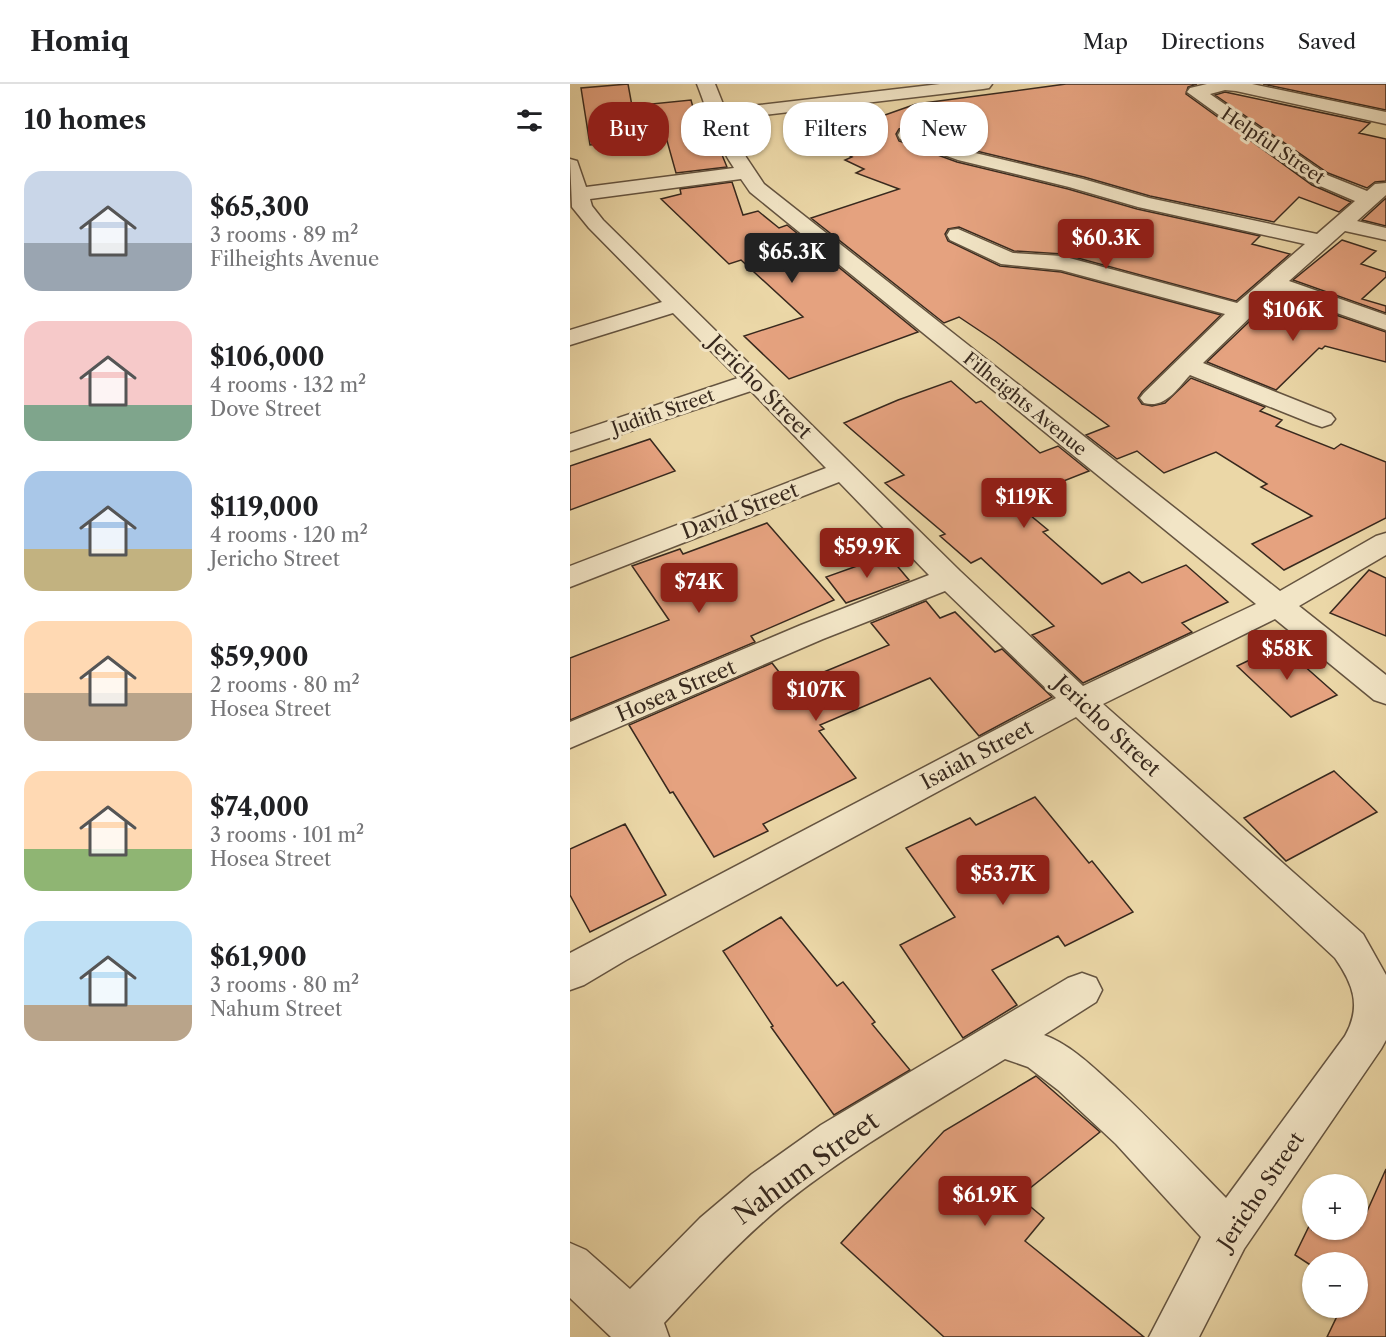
<!DOCTYPE html>
<meta charset="utf-8">
<style>
:root{--surface:#fff;--page:#f6f6f6;--text:#202124;--muted:#757577;--line:#e0e0e0;--accent:#8f2418}
body{margin:0;font-family:"Libre Caslon Text",serif;background:var(--page);color:var(--text);height:100vh;display:flex;flex-direction:column;font-size:22px;white-space:nowrap}
*{box-sizing:border-box;margin:0}
p{font-size:20px;color:var(--muted)}
.icon{flex:none;width:33px;height:33px;fill:none;stroke:currentColor;stroke-width:2;stroke-linecap:round;stroke-linejoin:round}
.map{position:relative;flex:1;overflow:hidden}
.panel{display:flex;flex-direction:column;background:var(--surface);width:570px}
.panel>*{flex:none}
.top-card{position:absolute;left:18px;top:18px;width:570px;height:54px;display:flex;gap:12px}
.buttons{position:absolute;left:732px;top:1090px;display:grid;gap:12px}
.buttons a{display:grid;place-items:center;width:66px;height:66px;border-radius:50%;background:var(--surface);box-shadow:0 2px 4px #0004;font-size:30px}
.price{position:absolute;translate:-50% -51px;padding:0 14px;border-radius:6px;background:var(--accent);color:#fff;font-size:20px;line-height:39px;filter:drop-shadow(0 2px 3px #0008)}
.price::after{content:'';position:absolute;left:50%;top:36px;width:18px;height:14px;margin-left:-9px;background:inherit;clip-path:polygon(0 0,100% 0,50% 100%)}
.price.current{background:#222;color:#fff}
ul{padding:0;list-style:none}
li{display:flex;align-items:center;gap:18px;height:150px;padding:0 24px}
li span{display:grid;place-items:center;flex:none;width:168px;height:120px;border-radius:18px;color:#555}
li>.icon{margin-inline-start:auto}
span .icon{width:72px;height:72px;fill:#fffc;stroke-width:1}
li b{font-size:26px}
h2{display:flex;justify-content:space-between;align-items:center;height:72px;padding:0 24px;font-size:26px}
.pill{padding:0 21px;border-radius:24px;background:var(--surface);box-shadow:0 2px 4px #0004;font-size:21px;line-height:54px}
.pill.current{background:var(--accent);color:#fff}
header{display:flex;align-items:center;gap:36px;box-sizing:border-box;height:84px;padding:0 30px;background:var(--surface);border-bottom:2px solid var(--line)}
header strong{font-size:28px}
nav{display:flex;gap:33px;margin-inline-start:auto;font-size:21px}
main{display:flex;flex:1;min-height:0}
.map>svg:first-child{display:block}
.building{fill:#e5a27f;stroke:#38291e;stroke-width:1.5}
.lines{fill:none;stroke-linecap:round;stroke-linejoin:round}
.minor-casing{stroke:#655440;stroke-width:3}
.minor{fill:#f2e5c6;fill-rule:evenodd}
.labels{text-anchor:middle;stroke-width:6;stroke-linejoin:round;paint-order:stroke}
.far-street-label{font-size:18px;fill:#38291e;stroke:#f2e5c6}
.street-label{font-size:21px;fill:#38291e;stroke:#f2e5c6}
.near-street-label{font-size:26px;fill:#38291e;stroke:#f2e5c6}
</style>
<header>
<strong>Homiq</strong>
<nav><a>Map</a><a>Directions</a><a>Saved</a></nav>
</header>
<main>
<section class="panel">
<h2>10 homes<svg class="icon" aria-label="filters" viewBox="0 0 24 24"><path d="M4 7h16M4 17h16"/><circle cx="9" cy="7" r="2"/><circle cx="15" cy="17" r="2"/></svg></h2>
<ul>
<li><span style="background:linear-gradient(#c9d6e8 60%,#9aa5b1 0)"><svg class="icon" aria-label="home" viewBox="0 0 24 24"><path d="M3 11l9-7 9 7M6 9v11h12V9"/></svg></span><div><b>$65,300</b><p>3 rooms · 89 m²</p><p>Filheights Avenue</p></div></li>
<li><span style="background:linear-gradient(#f6c9c9 70%,#7fa58c 0)"><svg class="icon" aria-label="home" viewBox="0 0 24 24"><path d="M3 11l9-7 9 7M6 9v11h12V9"/></svg></span><div><b>$106,000</b><p>4 rooms · 132 m²</p><p>Dove Street</p></div></li>
<li><span style="background:linear-gradient(#a9c7e8 65%,#c2b280 0)"><svg class="icon" aria-label="home" viewBox="0 0 24 24"><path d="M3 11l9-7 9 7M6 9v11h12V9"/></svg></span><div><b>$119,000</b><p>4 rooms · 120 m²</p><p>Jericho Street</p></div></li>
<li><span style="background:linear-gradient(#ffd9b3 60%,#b9a48a 0)"><svg class="icon" aria-label="home" viewBox="0 0 24 24"><path d="M3 11l9-7 9 7M6 9v11h12V9"/></svg></span><div><b>$59,900</b><p>2 rooms · 80 m²</p><p>Hosea Street</p></div></li>
<li><span style="background:linear-gradient(#ffd9b3 65%,#8fb573 0)"><svg class="icon" aria-label="home" viewBox="0 0 24 24"><path d="M3 11l9-7 9 7M6 9v11h12V9"/></svg></span><div><b>$74,000</b><p>3 rooms · 101 m²</p><p>Hosea Street</p></div></li>
<li><span style="background:linear-gradient(#bfe0f5 70%,#b9a48a 0)"><svg class="icon" aria-label="home" viewBox="0 0 24 24"><path d="M3 11l9-7 9 7M6 9v11h12V9"/></svg></span><div><b>$61,900</b><p>3 rooms · 80 m²</p><p>Nahum Street</p></div></li>
</ul>
</section>
<div class="map">
<svg width="816" height="1253" viewBox="0 0 816 1253">
<rect width="100%" height="100%" fill="#ebd7a7"/>
<filter id="stains"><feTurbulence type="fractalNoise" baseFrequency=".00333" numOctaves="4"/><feColorMatrix values="0 0 0 0 .2 0 0 0 0 .09 0 0 0 0 .02 0 0 0 .5 -.17"/></filter>
<radialGradient id="worn" r=".72"><stop offset=".6" stop-color="#630" stop-opacity="0"/><stop offset="1" stop-color="#630" stop-opacity=".3"/></radialGradient>
<path class="building" d="M 58,0 L 62,22 L 121,16 L 129,45 L 141,44 L 157,83 L 106,89 L 96,53 L 20,61 L 11,4 Z
M 496,0 L 627,0 L 618,3 L 616,10 L 742,101 L 781,118 L 769,128 L 729,113 L 704,138 L 580,112 L 514,93 L 402,66 L 338,43 L 329,45 L 326,50 L 329,57 L 387,78 L 498,105 L 567,125 L 690,152 L 682,160 L 720,170 L 666,217 L 493,170 L 444,167 L 389,143 L 378,145 L 375,150 L 378,157 L 430,182 L 491,188 L 651,231 L 572,308 L 568,314 L 572,320 L 582,322 L 595,319 L 621,294 L 695,323 L 690,327 L 712,336 L 706,342 L 764,365 L 771,360 L 816,378 L 816,434 L 714,486 L 682,460 L 742,432 L 691,403 L 697,400 L 646,368 L 594,389 L 567,367 L 547,375 L 516,351 L 539,342 L 425,257 L 389,233 L 374,239 L 241,134 L 329,105 L 286,89 L 294,85 L 275,76 L 282,73 L 250,54 L 346,20 Z
M 693,0 L 816,0 L 816,26 Z
M 655,8 L 800,39 L 789,49 L 816,55 L 816,97 L 805,98 L 797,104 L 758,89 L 645,11 Z
M 162,98 L 173,131 L 188,127 L 209,144 L 217,141 L 348,248 L 219,295 L 174,252 L 233,233 L 171,176 L 159,180 L 91,115 L 111,110 L 110,105 Z
M 816,114 L 816,142 L 792,136 Z
M 772,156 L 806,167 L 791,180 L 816,188 L 816,193 L 792,215 L 816,222 L 816,229 L 723,196 Z
M 707,211 L 816,248 L 816,278 L 755,262 L 752,265 L 749,264 L 706,306 L 637,278 Z
M 381,297 L 406,319 L 411,317 L 470,369 L 488,362 L 519,387 L 443,417 L 478,446 L 473,448 L 532,500 L 559,488 L 572,499 L 616,481 L 658,518 L 612,539 L 622,548 L 513,599 L 462,551 L 484,542 L 411,474 L 401,479 L 370,452 L 375,450 L 315,399 L 334,391 L 274,339 L 328,316 Z
M 80,355 L 105,387 L 0,426 L 0,382 Z
M 197,439 L 264,516 L 181,552 L 185,558 L 0,636 L 0,574 L 99,536 L 62,482 L 110,465 L 113,470 Z
M 318,471 L 339,496 L 276,519 L 256,493 Z
M 799,486 L 816,494 L 816,552 L 760,529 Z
M 356,517 L 370,534 L 385,528 L 425,568 L 432,565 L 482,613 L 409,652 L 360,594 L 250,641 L 254,645 L 249,647 L 286,694 L 193,740 L 198,747 L 144,773 L 103,708 L 100,709 L 59,641 L 202,579 L 220,602 L 319,561 L 301,539 Z
M 711,561 L 732,580 L 767,611 L 721,633 L 667,582 Z
M 764,687 L 807,728 L 716,777 L 674,734 Z
M 465,713 L 519,779 L 522,777 L 563,828 L 495,862 L 488,852 L 422,886 L 447,921 L 393,954 L 330,861 L 385,833 L 336,764 L 400,734 L 406,741 Z
M 55,740 L 96,811 L 20,848 L 0,811 L 0,765 Z
M 211,833 L 267,902 L 273,898 L 305,938 L 302,940 L 340,986 L 264,1031 L 201,943 L 203,942 L 153,867 Z
M 466,992 L 530,1048 L 449,1113 L 474,1134 L 455,1157 L 574,1253 L 374,1253 L 271,1159 L 374,1047 Z
M 816,1085 L 816,1253 L 757,1253 L 771,1224 L 788,1224 L 788,1179 L 742,1179 L 742,1182 L 725,1171 L 742,1136 L 742,1146 L 788,1146 L 788,1142 L 790,1143 Z"/>
<g class="lines">
<defs>
<path id="minor" d="M 127,0 L 145,0 L 155,25 L 370,0 L 422,0 L 419,4 L 413,5 L 160,35 L 176,73 L 194,100 L 710,507 L 806,452 L 816,449 L 816,471 L 729,522 L 816,591 L 816,620 L 804,616 L 705,535 L 533,620 L 793,850 L 816,891 L 816,956 L 811,965 L 674,1165 L 629,1253 L 579,1253 L 631,1153 L 546,1060 L 488,1006 L 458,983 L 435,975 C 361,1021 283,1065 214,1120 C 170,1156 132,1198 94,1239 L 99,1253 L 41,1253 L 0,1214 L 0,1159 L 16,1166 L 60,1205 L 130,1134 L 182,1090 L 251,1041 L 498,894 L 512,889 L 526,894 L 532,906 L 526,918 L 474,951 C 501,961 523,983 544,1002 C 583,1038 619,1076 656,1114 L 775,952 C 792,922 783,900 765,874 L 506,633 L 56,876 L 14,901 L 0,906 L 0,869 L 486,614 L 375,507 L 253,555 L 0,664 L 0,638 L 231,541 L 359,491 L 269,398 L 0,503 L 0,482 L 256,384 L 181,307 L 0,367 L 0,350 L 168,294 L 103,229 L 0,261 L 0,246 L 92,218 L 19,144 L 2,123 L 0,75 L 7,77 L 16,103 L 164,84 C 146,58 138,28 127,0 ZM 171,95 L 180,108 L 686,520 L 513,602 L 390,487 L 33,136 L 22,122 L 20,115 Z
M 637,0 L 682,0 L 816,28 L 816,40 L 666,7 L 655,6 L 640,10 L 757,91 L 797,107 L 805,100 L 816,99 L 816,111 L 787,137 L 816,144 L 816,156 L 775,147 L 719,197 L 816,231 L 816,246 L 706,208 L 633,279 L 761,330 L 765,335 L 761,340 L 752,343 L 743,340 L 620,291 C 607,305 595,325 574,319 L 570,314 L 574,309 L 655,230 L 491,186 L 431,180 L 380,156 L 377,151 L 380,146 L 388,145 L 443,169 L 492,172 L 667,219 L 735,160 L 568,123 L 499,103 L 388,76 L 330,55 L 328,51 L 330,47 L 337,45 L 401,68 L 513,95 L 579,114 L 747,150 L 785,117 L 743,99 L 617,8 L 620,4 Z"/>
</defs>
<use href="#minor" class="minor-casing"/>
<use href="#minor" class="minor"/>
</g>
<g class="labels">
<g class="far-street-label">
<text transform="translate(703 62) rotate(34)" y="6">Helpful Street</text>
<text transform="translate(455 320) rotate(39)" y="6">Filheights Avenue</text>
<text transform="translate(93 328) rotate(-19)" y="6">Judith Street</text>
</g>
<g class="street-label">
<text transform="translate(190 303) rotate(45)" y="7">Jericho Street</text>
<text transform="translate(170 427) rotate(-21)" y="7">David Street</text>
<text transform="translate(106 607) rotate(-23)" y="7">Hosea Street</text>
<text transform="translate(537 642) rotate(43)" y="7">Jericho Street</text>
<text transform="translate(407 671) rotate(-28)" y="7">Isaiah Street</text>
<text transform="translate(691 1107) rotate(-56)" y="7">Jericho Street</text>
</g>
<g class="near-street-label">
<text transform="translate(236 1084) rotate(-36)" y="9">Nahum Street</text>
</g>
</g>
<rect width="100%" height="100%" filter="url(#stains)"/>
<rect width="100%" height="100%" fill="url(#worn)"/>
</svg>
<div class="buttons">
<a>+</a>
<a>−</a>
</div>
<b class="price" style="left:536px;top:186px">$60.3K</b>
<b class="price current" style="left:222px;top:200px">$65.3K</b>
<b class="price" style="left:723px;top:258px">$106K</b>
<b class="price" style="left:454px;top:445px">$119K</b>
<b class="price" style="left:297px;top:495px">$59.9K</b>
<b class="price" style="left:129px;top:530px">$74K</b>
<b class="price" style="left:717px;top:597px">$58K</b>
<b class="price" style="left:246px;top:638px">$107K</b>
<b class="price" style="left:433px;top:822px">$53.7K</b>
<b class="price" style="left:415px;top:1143px">$61.9K</b>
<div class="top-card">
<a class="pill current">Buy</a>
<a class="pill">Rent</a>
<a class="pill">Filters</a>
<a class="pill">New</a>
</div>
</div>
</main>
